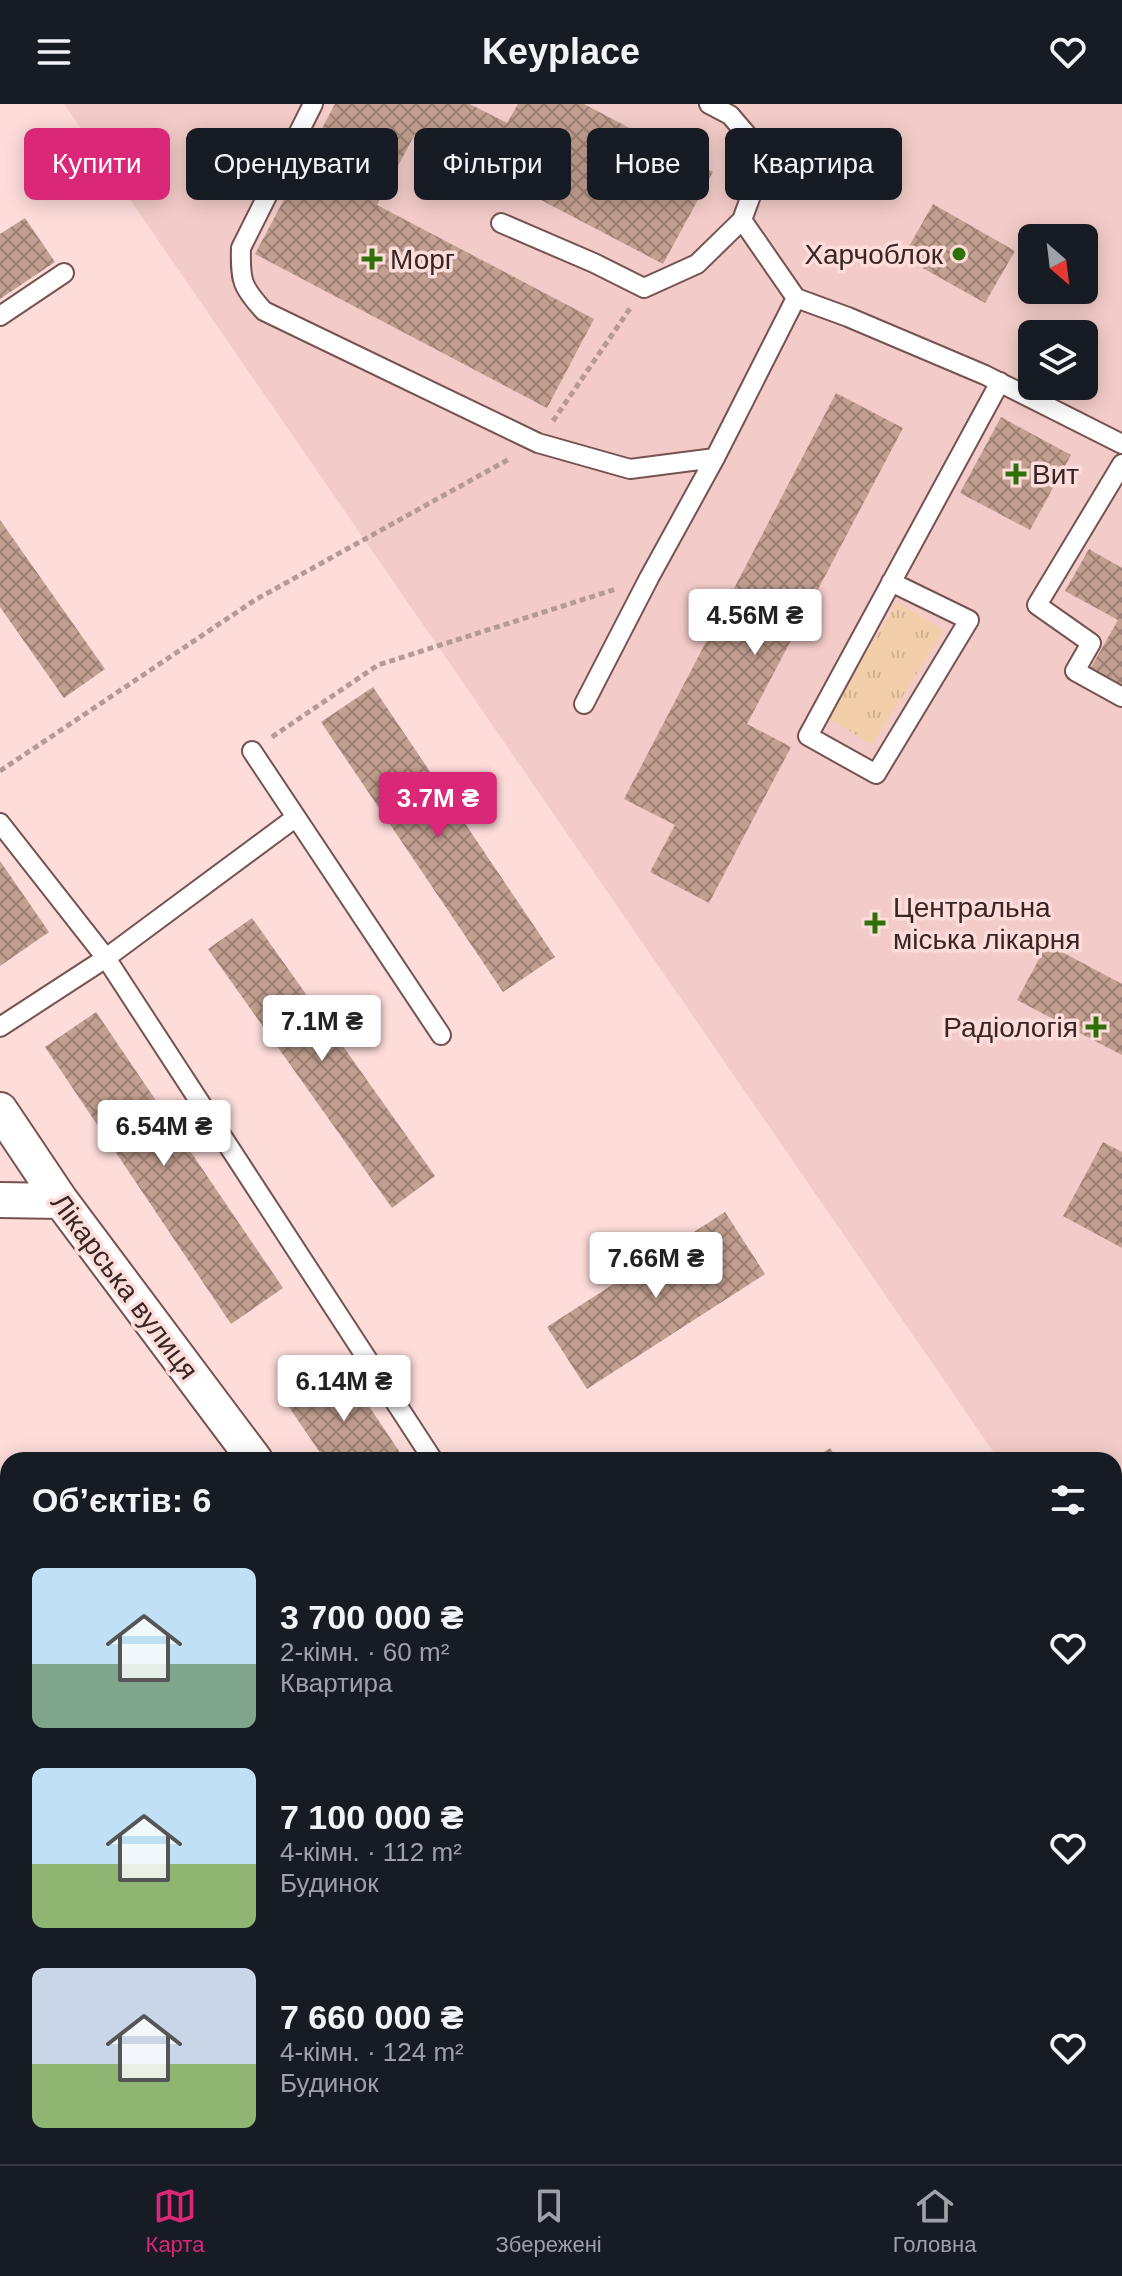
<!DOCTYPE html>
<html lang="uk">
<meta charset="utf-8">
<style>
:root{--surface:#171b24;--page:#20242c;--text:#f1f3f6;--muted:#9ea1a6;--line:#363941;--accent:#db2777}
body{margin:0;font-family:Helvetica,sans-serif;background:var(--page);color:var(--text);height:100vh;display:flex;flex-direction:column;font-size:30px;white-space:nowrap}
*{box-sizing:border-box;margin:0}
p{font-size:26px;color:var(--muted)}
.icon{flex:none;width:44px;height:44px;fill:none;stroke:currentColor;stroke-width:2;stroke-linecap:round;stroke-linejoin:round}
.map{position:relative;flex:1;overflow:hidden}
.drawer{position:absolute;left:0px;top:1348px;width:1122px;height:712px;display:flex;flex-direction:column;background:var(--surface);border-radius:24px 24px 0 0;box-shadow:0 4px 20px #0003}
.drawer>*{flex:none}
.guide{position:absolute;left:24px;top:24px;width:1074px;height:72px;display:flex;gap:16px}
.needle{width:52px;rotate:152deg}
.buttons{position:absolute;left:1018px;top:120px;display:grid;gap:16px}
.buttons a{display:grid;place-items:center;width:80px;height:80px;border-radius:12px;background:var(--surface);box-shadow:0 4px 20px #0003;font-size:40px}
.price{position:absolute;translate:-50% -68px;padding:0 18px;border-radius:8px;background:#fff;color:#222;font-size:26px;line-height:52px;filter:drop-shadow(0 2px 4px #0008)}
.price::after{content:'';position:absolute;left:50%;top:48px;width:24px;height:18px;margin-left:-12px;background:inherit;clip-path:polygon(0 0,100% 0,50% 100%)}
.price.current{background:var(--accent);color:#fff}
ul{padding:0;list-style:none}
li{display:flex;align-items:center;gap:24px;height:200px;padding:0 32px}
li span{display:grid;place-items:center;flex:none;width:224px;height:160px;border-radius:12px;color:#555}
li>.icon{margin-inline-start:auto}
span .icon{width:96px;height:96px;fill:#fffc;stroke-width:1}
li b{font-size:34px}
h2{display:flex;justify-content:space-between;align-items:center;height:96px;padding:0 32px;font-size:34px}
.chip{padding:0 28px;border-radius:12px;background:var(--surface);box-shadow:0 4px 20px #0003;font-size:28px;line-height:72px}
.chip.current{background:var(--accent);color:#fff}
header{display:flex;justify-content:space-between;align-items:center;height:104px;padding:0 32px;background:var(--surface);font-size:36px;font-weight:800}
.dock{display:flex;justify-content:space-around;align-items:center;height:112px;border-top:2px solid var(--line);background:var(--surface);font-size:22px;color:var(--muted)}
.dock a{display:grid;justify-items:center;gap:4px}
.dock .current{color:var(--accent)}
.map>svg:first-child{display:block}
.built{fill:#f3ccc9;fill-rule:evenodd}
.grass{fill:url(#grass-tufts)}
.building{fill:url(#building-cross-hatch)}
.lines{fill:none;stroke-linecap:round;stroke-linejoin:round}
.service-casing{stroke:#765351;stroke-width:22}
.minor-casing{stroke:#765351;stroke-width:38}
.path{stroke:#b59a98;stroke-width:5;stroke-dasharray:6 4;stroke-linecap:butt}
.service{stroke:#fff;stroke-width:18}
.minor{stroke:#fff;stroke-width:34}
.poi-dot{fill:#2e700a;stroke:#fddcda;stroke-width:3}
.labels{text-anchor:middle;stroke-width:7;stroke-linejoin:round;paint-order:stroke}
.poi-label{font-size:28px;fill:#362625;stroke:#fddcda;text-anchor:start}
.street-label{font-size:28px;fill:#362625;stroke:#fddcda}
</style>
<header><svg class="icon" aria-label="menu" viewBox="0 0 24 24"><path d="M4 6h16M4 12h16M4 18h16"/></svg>Keyplace<svg class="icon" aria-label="heart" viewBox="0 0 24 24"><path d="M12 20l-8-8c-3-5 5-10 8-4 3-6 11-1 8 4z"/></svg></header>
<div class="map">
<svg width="1122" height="2060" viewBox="0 0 1122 2060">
<defs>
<pattern id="grass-tufts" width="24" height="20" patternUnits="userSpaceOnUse" patternTransform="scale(2)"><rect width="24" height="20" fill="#f2cfaa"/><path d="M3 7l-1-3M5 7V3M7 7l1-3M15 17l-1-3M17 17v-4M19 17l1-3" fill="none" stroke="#d0b292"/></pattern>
<pattern id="building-cross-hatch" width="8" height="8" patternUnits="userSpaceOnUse" patternTransform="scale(2)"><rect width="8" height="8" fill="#c29f90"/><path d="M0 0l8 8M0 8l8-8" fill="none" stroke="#9e8175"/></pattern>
</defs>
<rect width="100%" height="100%" fill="#fddcda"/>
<path class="built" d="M 64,0 L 1122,0 L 1122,1535 L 1114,1523 L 1114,1356 L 999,1356 ZM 1032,134 L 1084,134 L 1084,186 L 1032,186 ZM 1032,230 L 1084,230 L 1084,282 L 1032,282 Z"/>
<path class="grass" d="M 898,498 L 944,527 L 872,641 L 825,612 Z"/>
<path class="building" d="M 335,0 L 470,0 L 507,19 L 518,0 L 584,0 L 713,68 L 663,160 L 415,30 L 377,101 L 594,215 L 547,304 L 255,150 Z
M 933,100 L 1015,147 L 985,199 L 903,153 Z
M 25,114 L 55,158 L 0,195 L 0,130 Z
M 836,289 L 903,324 L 747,620 L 791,643 L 709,799 L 650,768 L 675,721 L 624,695 Z
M 1001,313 L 1071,351 L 1030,426 L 960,389 Z
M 0,416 L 105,565 L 64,594 L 0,503 Z
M 1089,445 L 1122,464 L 1122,586 L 1089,567 L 1118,516 L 1065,487 Z
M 373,583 L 555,853 L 503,888 L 321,618 Z
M 0,757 L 49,828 L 0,862 Z
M 252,814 L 435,1072 L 392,1104 L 208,845 Z
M 1047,840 L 1122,880 L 1122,951 L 1017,896 Z
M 96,908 L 283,1184 L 231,1220 L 45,943 Z
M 1103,1038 L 1122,1048 L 1122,1144 L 1063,1112 Z
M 725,1108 L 765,1170 L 587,1285 L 547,1223 Z
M 344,1265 L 405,1356 L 325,1356 L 289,1303 Z
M 830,1344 L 838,1356 L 811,1356 Z
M 1114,1683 L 1122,1695 L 1122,1699 L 1114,1704 Z
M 770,2052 L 904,2052 L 891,2060 L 782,2060 Z
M 980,2052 L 1043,2052 L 1043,2060 L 980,2060 Z"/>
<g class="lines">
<defs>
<path id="service" d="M 313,0 L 241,144 C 240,177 242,183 264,207 L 538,339 L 630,365 L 715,354 L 796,194
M 742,116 L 796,194 L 848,213 L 985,271 L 1122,340
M 501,119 L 594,159 L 644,184 L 697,160 L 742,116 L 756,78 L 758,54 L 748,32 L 730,11 L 709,0
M 0,212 L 64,169
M 1122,360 L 1037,501 L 1091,539 L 1075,567 L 1122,593
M 891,478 L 969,516 L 876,670 L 808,632 L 1000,278
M 584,600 L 649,474 L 715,354
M 252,647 L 441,931
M 0,719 L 106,854 L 433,1356
M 0,923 L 106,854 L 295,714"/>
<path id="minor" d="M 0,1006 L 61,1097 L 255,1356
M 0,1096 L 61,1097
M 750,2052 L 755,2060"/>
</defs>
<use href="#service" class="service-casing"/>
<use href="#minor" class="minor-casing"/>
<path class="path" d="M 553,317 L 631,203
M 272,633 L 378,561 L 616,485
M 0,667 L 255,496 L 511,354"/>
<use href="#service" class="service"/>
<use href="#minor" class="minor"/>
</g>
<g class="poi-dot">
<circle cx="959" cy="150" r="8"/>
<path d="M368 143h8v8h8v8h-8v8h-8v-8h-8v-8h8z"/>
<path d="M1012 358h8v8h8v8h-8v8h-8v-8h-8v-8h8z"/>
<path d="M871 807h8v8h8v8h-8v8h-8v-8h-8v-8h8z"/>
<path d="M1092 911h8v8h8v8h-8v8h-8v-8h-8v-8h8z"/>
</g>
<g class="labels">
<g class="poi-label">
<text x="943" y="160" text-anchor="end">Харчоблок</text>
<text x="390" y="165">Морг</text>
<text x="1032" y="380">Вит</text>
<text x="893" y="813">Центральна<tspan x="893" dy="32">міська лікарня</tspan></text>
<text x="1078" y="933" text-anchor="end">Радіологія</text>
</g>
<g class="street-label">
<text transform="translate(125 1182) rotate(53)" y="10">Лікарська вулиця</text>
</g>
</g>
</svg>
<div class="buttons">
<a><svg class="needle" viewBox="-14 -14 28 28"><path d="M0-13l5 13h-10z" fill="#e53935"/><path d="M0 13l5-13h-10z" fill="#9ea1a6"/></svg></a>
<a><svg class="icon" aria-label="layers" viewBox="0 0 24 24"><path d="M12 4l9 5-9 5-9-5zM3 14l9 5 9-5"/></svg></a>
</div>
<b class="price" style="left:755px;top:553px">4.56M ₴</b>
<b class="price current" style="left:438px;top:736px">3.7M ₴</b>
<b class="price" style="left:322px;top:959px">7.1M ₴</b>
<b class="price" style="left:164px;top:1064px">6.54M ₴</b>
<b class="price" style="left:656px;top:1196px">7.66M ₴</b>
<b class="price" style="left:344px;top:1319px">6.14M ₴</b>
<div class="guide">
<a class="chip current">Купити</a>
<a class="chip">Орендувати</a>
<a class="chip">Фільтри</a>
<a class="chip">Нове</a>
<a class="chip">Квартира</a>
</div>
<section class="drawer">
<h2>Об’єктів: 6<svg class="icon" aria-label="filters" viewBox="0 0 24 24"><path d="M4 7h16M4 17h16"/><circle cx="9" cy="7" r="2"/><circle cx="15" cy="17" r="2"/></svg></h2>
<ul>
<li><span style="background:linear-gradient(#bfe0f5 60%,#7fa58c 0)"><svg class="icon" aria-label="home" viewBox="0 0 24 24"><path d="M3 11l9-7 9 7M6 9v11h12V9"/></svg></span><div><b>3 700 000 ₴</b><p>2-кімн. · 60 m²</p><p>Квартира</p></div><svg class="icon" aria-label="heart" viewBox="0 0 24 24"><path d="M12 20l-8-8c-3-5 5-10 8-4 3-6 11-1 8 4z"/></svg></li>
<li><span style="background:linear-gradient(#bfe0f5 60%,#8fb573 0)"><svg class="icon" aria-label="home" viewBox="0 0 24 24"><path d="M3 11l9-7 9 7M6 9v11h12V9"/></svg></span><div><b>7 100 000 ₴</b><p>4-кімн. · 112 m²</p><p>Будинок</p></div><svg class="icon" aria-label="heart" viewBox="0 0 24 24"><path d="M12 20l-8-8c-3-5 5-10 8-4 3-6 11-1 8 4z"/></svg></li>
<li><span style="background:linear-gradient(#c9d6e8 60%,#8fb573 0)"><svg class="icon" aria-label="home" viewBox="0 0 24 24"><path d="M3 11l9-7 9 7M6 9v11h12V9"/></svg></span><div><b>7 660 000 ₴</b><p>4-кімн. · 124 m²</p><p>Будинок</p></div><svg class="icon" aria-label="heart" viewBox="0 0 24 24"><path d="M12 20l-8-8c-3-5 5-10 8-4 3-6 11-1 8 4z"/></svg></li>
</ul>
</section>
</div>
<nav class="dock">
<a class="current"><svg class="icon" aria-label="map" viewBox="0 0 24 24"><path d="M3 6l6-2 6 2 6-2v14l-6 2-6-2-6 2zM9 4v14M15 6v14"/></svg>Карта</a>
<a><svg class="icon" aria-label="saved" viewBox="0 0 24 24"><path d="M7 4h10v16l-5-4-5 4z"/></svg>Збережені</a>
<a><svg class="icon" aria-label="home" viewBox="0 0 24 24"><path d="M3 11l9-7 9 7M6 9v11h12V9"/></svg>Головна</a>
</nav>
